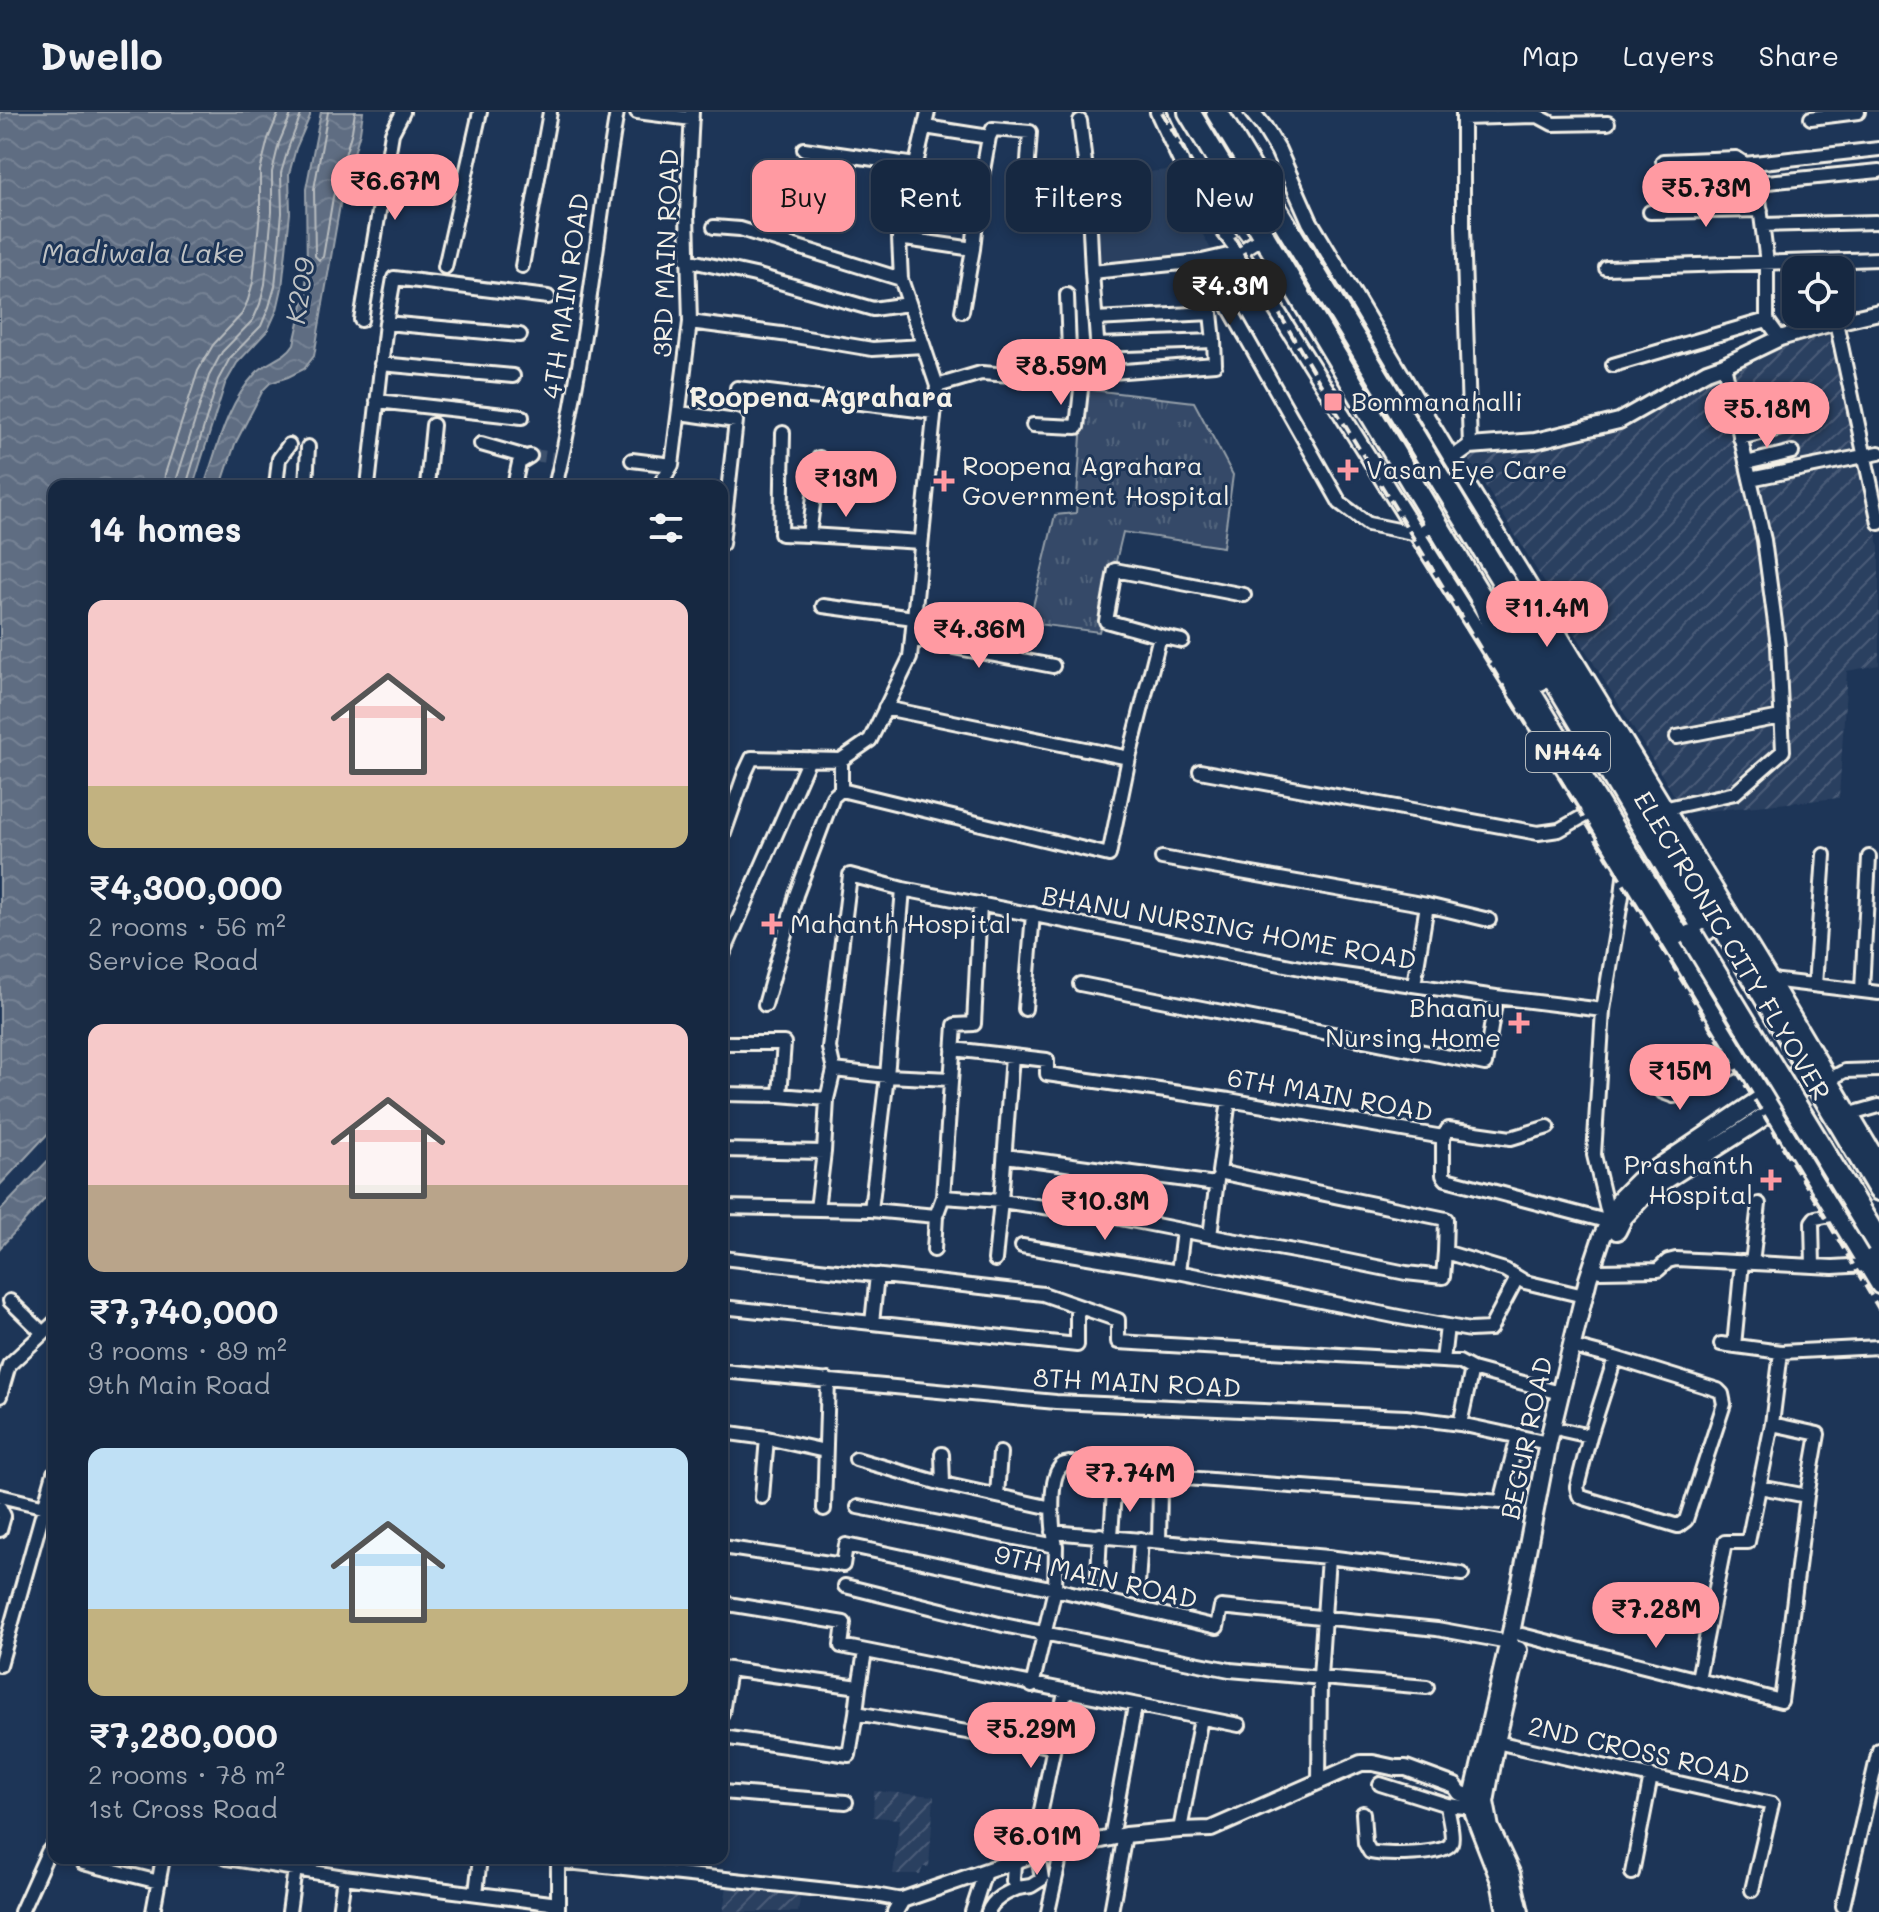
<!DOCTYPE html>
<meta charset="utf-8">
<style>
:root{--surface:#162841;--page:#1f3048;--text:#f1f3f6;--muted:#9ea6b1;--line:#35445a;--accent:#ff9aa2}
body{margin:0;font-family:Mali,sans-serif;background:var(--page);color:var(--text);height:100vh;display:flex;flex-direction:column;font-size:30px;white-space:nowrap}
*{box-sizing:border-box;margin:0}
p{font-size:26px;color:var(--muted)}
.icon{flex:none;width:44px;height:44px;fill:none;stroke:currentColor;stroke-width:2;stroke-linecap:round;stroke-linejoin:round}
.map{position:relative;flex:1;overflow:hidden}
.drawer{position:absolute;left:48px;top:368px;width:680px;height:1384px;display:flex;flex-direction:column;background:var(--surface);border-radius:16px;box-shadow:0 4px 12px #0003,0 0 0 2px var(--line)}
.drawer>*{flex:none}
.guide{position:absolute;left:752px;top:48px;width:760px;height:72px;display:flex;gap:16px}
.controls{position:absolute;left:1782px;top:144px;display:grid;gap:16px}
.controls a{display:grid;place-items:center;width:72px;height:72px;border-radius:16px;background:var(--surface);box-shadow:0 4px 12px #0003,0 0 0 2px var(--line);font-size:40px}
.price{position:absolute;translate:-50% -68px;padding:0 18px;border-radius:28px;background:var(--accent);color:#111;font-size:26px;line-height:52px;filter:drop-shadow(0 2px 4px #0008)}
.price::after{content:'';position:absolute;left:50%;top:48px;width:24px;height:18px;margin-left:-12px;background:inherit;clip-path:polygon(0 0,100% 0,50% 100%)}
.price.current{background:#222;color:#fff}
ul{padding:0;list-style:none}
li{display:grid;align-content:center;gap:16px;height:424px;padding:0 40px}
li span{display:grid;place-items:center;height:248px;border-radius:16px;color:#555}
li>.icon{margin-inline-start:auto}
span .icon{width:144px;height:144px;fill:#fffc;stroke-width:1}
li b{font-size:34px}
h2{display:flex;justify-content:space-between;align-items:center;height:96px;padding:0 40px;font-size:34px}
.chip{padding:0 28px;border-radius:16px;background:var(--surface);box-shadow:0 4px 12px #0003,0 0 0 2px var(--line);font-size:28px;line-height:72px}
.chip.current{background:var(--accent);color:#111}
header{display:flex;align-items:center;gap:48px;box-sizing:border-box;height:112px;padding:0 40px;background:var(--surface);border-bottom:2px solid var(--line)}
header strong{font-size:38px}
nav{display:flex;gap:44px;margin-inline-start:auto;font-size:28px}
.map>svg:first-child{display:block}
.built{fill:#2a4060}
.industrial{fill:url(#industrial-furrows)}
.grass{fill:url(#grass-tufts);stroke:#949ea8;stroke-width:2}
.water{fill:url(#water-waves);stroke:#9aa2ab;stroke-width:2}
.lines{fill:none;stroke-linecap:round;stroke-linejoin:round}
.shore{stroke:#b8bcbf;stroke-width:2}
.minor-tunnel{stroke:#3d516d;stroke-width:12;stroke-dasharray:12 6;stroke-linecap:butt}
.minor-casing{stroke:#f4f1e8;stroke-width:18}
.tertiary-casing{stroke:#f4f1e8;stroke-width:20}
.secondary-casing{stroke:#f4f1e8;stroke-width:22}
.trunk-casing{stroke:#f4f1e8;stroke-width:26}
.motorway-casing{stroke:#f4f1e8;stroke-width:28}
.minor{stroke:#1d3557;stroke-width:12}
.tertiary{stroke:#1d3557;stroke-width:14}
.secondary{stroke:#1d3557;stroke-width:16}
.trunk{stroke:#1d3557;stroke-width:20}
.motorway{stroke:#1d3557;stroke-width:22}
.rail{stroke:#f4f1e8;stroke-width:4;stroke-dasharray:12 6;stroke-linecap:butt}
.motorway-bridge-casing{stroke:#f4f1e8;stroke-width:28;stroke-linecap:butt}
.motorway-bridge{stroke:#1d3557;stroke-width:22}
.poi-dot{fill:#ff9aa2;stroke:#1d3557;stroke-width:3}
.labels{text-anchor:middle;stroke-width:6;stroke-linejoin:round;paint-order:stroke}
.shield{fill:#1d3557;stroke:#b4b9bc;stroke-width:2}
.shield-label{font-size:24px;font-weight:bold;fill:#f4f1e8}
.street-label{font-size:26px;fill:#f4f1e8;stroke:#1d3557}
.poi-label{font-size:26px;fill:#f4f1e8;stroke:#1d3557;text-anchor:start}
.water-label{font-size:28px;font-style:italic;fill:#c0c3c4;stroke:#1d3557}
.neighbourhood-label{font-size:28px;font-weight:bold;fill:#f4f1e8;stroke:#1d3557}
</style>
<header>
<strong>Dwello</strong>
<nav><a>Map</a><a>Layers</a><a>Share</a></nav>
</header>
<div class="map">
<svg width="1879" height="1800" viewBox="0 0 1879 1800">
<defs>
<pattern id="industrial-furrows" width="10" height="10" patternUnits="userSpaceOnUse" patternTransform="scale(2)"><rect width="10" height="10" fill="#2a4060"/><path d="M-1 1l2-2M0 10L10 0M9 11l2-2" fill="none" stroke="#4a5c77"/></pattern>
<pattern id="grass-tufts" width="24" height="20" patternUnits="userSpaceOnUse" patternTransform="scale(2)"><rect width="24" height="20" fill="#354a67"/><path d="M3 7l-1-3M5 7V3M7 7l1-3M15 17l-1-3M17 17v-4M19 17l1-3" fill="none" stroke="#53657d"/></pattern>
<pattern id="water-waves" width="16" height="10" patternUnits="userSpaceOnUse" patternTransform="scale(2)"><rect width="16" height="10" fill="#5e6d82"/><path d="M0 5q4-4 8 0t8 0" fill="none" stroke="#768294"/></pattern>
</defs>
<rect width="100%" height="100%" fill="#1d3557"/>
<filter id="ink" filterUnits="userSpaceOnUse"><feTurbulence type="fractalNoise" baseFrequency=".0125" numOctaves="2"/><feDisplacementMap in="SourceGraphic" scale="16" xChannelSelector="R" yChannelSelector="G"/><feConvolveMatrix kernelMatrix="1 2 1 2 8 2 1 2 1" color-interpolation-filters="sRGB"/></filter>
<g filter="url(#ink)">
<path class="built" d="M 1167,58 L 1212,139 L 1200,143 L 1099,151 L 1094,66 Z"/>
<path class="industrial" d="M 1834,216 L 1879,434 L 1879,553 L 1847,559 L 1839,686 L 1685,701 L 1467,344 L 1480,338 L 1536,335 L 1622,316 L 1707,259 L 1730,254 Z
M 874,1679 L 934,1684 L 929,1755 L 923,1755 L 920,1762 L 893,1762 L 900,1707 L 873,1705 Z
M 728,1767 L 802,1775 L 798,1800 L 723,1800 Z"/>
<path class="grass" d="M 1084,277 L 1194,290 L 1233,363 L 1223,435 L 1123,420 L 1099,520 L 1029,511 L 1055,403 L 1076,401 Z"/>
<path class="water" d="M 0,0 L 310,0 L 310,4 L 296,36 L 289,62 L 290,101 L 282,176 L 277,198 L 268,218 L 237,251 L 225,272 L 193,374 L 54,374 L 54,1015 L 0,1073 Z
M 321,0 L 363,0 L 360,20 L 341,87 L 314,244 L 304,257 L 288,265 L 270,271 L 263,278 L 235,332 L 221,374 L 204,374 C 218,334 226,294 255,262 C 266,249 285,247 294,232 L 305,183 L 307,160 L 306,77 Z
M 54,1042 L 54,1077 L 0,1136 L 0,1099 Z"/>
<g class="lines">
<path class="shore" d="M 328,0 L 314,77 L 315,144 L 319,148 L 323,145 L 333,85 L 352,19 L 355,0
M 164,374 L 165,362 L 198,259 L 213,233 L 242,202 L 248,188 L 253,170 L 260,100 L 260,59 L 268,27 L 279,0
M 176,374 L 177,366 L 209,264 L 222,240 L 253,208 L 260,192 L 265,172 L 272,100 L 272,60 L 279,31 L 292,0
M 186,374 L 218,268 L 230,246 L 261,214 L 269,195 L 275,174 L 282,101 L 281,61 L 289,34 L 302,0"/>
<path class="minor-tunnel" d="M 533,343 L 555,346"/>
<defs>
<path id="minor" d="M 637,0 L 692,7
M 1463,0 L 1463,115 L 1470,334
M 1463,6 L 1538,4 L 1553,12 L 1608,11
M 1811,6 L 1858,0
M 1080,9 L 1088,75
M 925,15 L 989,25 L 993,17 L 1030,20 L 1026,78 L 1088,75 L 1092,160
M 804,37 L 916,53
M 1663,49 L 1736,46 L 1745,52 L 1757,71 L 1767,151 L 1767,208 L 1780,226
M 1745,52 L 1879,37
M 1757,71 L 1879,59
M 979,81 L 989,25
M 1650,100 L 1761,98
M 1764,113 L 1876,110
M 714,115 L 740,117 L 901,167
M 1264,124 C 1249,134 1220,149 1220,169 C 1221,175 1223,182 1225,188 L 1340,391 L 1368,412 L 1418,422 L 1436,411
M 899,126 L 973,137 L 979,81 L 913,67
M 687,148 L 755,163 L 873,197 L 908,192
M 522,154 L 550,0
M 445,155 L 480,0
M 1606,156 L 1879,147
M 1067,183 L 1070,267
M 962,199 L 973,137
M 1095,207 L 1211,201 L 1214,229 L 1097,233
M 361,208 L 392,21 L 403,0
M 690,210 L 789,223 L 872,237 L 923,234
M 1836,210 L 1879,411
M 386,211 L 520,223
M 381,252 L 513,264
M 1613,253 L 1767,208
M 1099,261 L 1215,252 L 1214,229
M 937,274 L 981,261 L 1100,269 L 1092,160 L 1202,149 L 1237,141
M 737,276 L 934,300
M 377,289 L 522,305
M 680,301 L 736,309 L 722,432
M 1033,313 L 1077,315 L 1082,268
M 783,321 L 781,422 L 809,423
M 1740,326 L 1785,315
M 481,332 L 526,345
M 819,346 L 809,423 L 921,430
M 632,348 L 672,353
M 1746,351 L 1792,340
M 1750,367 L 1879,341
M 276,374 L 279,347 L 289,333
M 306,374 L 308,335
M 368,374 L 386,211 L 394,166 L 548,185
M 427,374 L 433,313
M 514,374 L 519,351 L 530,344
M 555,374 C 565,337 571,298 578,260 C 593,174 602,86 617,0
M 659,374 L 672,353 L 690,210 L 687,102 L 692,0
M 823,494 L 914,506
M 1160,524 L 1182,529
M 912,527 L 1053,554
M 885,596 L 1129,646
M 1677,625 L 1781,605
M 1200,659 L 1538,721 L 1559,718 L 1591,700
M 841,678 L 1109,743 L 1129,646 L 1160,524 L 1106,509 L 1115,458 L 1244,483
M 1667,696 L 1735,681 L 1783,639 L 1778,534 L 1764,428 L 1724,253
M 722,727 L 745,661 L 752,646 L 841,648 L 870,628 L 910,546 L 937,274 L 901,167 L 899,126 L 928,0
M 1162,746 L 1427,793 L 1489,808
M 722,845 L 809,647
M 1771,868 L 1879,881
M 1080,872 L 1485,952 L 1496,885
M 1414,873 L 1427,793
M 1815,873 L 1824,743
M 1862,878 L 1869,745
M 765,893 L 796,783 L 833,685 L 841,678 L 841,648
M 1025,897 L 1033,802
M 722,931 L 784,931 L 780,983
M 953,937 L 1047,948 L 1047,962 L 1229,988 L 1443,1025 L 1443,1063 L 1446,1067 L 1610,1110 L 1594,1043 L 1603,898 L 1622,784 L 1625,756
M 1645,945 L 1654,969 L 1663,980 L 1674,984 L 1695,975 L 1743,950
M 834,958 L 829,936 L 850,763 L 903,777 L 1316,859 L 1496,885 L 1603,898
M 1830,967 L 1845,959 L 1879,958
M 722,982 L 780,983 L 827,987 L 834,958 L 887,964 L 950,967
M 1229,988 L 1219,1060 L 1446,1107 L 1445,1140 L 1505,1158 L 1525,1170 L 1584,1184
M 1851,1002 L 1879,994
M 1443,1025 L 1448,1017 L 1511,1026 L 1548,1015
M 722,1038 L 824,1040
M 1005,1044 L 1216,1072
M 943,1085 L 1001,1089 L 1012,944
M 722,1095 L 871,1098 L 887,964 L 903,777
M 817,1097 L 824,1040 L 827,987
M 871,1098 L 936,1104
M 1210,1124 L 1217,1068
M 1022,1134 L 1178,1160 L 1183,1119
M 934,1138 L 936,1104 L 943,1085 L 955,913 L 974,912 L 980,792
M 722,1146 L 1043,1182 L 1118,1208 L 1118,1230 L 1459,1250 L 1472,1257 L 1560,1281
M 995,1148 L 1001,1089 L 1115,1105 L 1226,1127 L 1333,1146 L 1406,1161 L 1443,1165 L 1445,1140
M 1752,1151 L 1759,1092
M 1813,1154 L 1812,1110 L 1815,1106 L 1836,1102
M 1600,1159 L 1658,1158 L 1668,1149 L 1676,1147 L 1833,1155 L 1867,1153
M 1178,1160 L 1399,1205 L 1470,1218 L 1490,1217 L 1517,1166
M 10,1189 L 43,1221
M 722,1195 L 1077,1233 L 1077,1194
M 872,1211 L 877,1163
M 1721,1232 L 1781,1240 L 1879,1235
M 1734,1234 L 1742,1150
M 1581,1237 L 1615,1246 L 1718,1278 L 1722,1282 L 1724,1292 L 1686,1408 L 1678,1414 L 1584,1386 L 1579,1383 L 1577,1375 L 1590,1324
M 1443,1249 L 1447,1214
M 722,1259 L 1056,1290 L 1406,1305 L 1460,1312 L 1548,1331
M 0,1284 L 9,1253 L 54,1211
M 1460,1312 L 1472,1257
M 1563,1318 L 1590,1324 L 1615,1246
M 722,1320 L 767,1326 L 825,1339
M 942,1342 L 943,1372
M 856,1347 L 943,1372 L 1052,1396
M 1760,1375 L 1807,1384
M 0,1384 L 54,1397
M 997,1384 L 1000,1341
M 762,1385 L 767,1326
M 858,1395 L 1056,1434 L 1055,1477 L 1032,1574
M 0,1396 L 4,1404 L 0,1418
M 824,1397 L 828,1268
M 1053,1420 L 1328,1445 L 1462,1462
M 1111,1424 L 1114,1379
M 1159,1429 L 1160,1378
M 1056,1434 C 1052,1418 1049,1371 1059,1357 C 1062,1352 1064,1352 1070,1351 L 1156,1352 L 1179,1349 L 1183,1352 L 1186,1366 L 1501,1390 L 1518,1324
M 722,1435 L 843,1453 L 846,1433 L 1055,1477 L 1217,1515 L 1221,1495 L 1437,1517 L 1509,1530
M 1098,1462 L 1100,1423
M 1138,1472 L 1141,1427
M 845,1474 L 1003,1513 L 1230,1558 L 1427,1575
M 722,1491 L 844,1511 L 841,1534 L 1239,1613
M 1522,1523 L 1781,1589 L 1807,1384 L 1818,1322 L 1772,1312
M 0,1553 L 54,1361
M 722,1556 L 859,1575 L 856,1601 L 1054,1635
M 1698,1567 L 1725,1430 L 1748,1430 L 1772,1312 L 1781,1240
M 859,1575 L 865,1540
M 722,1601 L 729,1557
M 722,1625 L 849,1643 L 856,1601
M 1496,1630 L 1772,1692 L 1752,1778
M 1319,1670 L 1320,1565 L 1328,1445
M 1380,1672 L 1447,1693 L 1474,1696
M 722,1680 L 846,1690
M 1363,1701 L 1365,1731 L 1370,1740 C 1384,1743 1446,1744 1451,1731 C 1454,1723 1448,1702 1447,1693
M 1180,1718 L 1201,1606
M 1111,1726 L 1135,1594
M 1032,1743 L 1065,1580
M 227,1746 L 344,1765
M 558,1749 L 875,1783 L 902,1788
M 1014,1750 L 1013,1769 L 1018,1776 L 1031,1774 L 1042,1767 L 1038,1742
M 83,1751 L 159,1770
M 1632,1761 L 1651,1664
M 476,1781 L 480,1746
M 1843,1794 L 1879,1638
M 558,1797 L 558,1746
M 21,1800 L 48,1740 L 54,1733
M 153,1800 L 163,1746
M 289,1800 L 295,1757
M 339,1800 L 344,1765 L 558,1792
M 972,1800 L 985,1760
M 988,1800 C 993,1787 1006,1781 1018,1776
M 1048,1800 L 1062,1737
M 1111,1800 L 1125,1723"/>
<path id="tertiary" d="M 1158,0 L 1192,73 L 1208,98 L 1240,140 L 1591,700 L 1879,1174
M 1252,0 L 1264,15 L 1278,38 L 1310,110 L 1452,347 L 1771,868 L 1879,1050
M 1452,347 L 1470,334 L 1535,329 L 1619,309 L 1707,259 L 1724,253 L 1780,226 L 1836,210 L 1879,200
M 895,1800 L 902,1788 L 1032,1743 L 1125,1723 L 1180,1718 L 1211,1717 L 1361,1651 L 1373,1651 L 1396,1656 L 1406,1656 L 1455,1674 L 1460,1681 L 1483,1689"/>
<path id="secondary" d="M 1617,1119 L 1624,1105 L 1647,1080 L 1755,1011 L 1813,968
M 1518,1538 L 1496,1630 L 1485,1690 L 1490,1716 L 1511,1761 L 1520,1800
M 1506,1800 L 1500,1769 L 1474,1702 L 1473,1685 L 1512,1516 L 1548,1331 L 1588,1167 L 1602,1125 L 1621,1086 L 1638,1069 L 1806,956"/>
<path id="trunk" d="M 1189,0 L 1482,487 L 1502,538 L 1517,559 L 1696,852
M 1217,0 L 1503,470 L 1512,480
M 1531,506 L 1659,707 L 1879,1078
M 1856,1115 L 1879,1153"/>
<path id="motorway" d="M 1503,470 L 1542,545 L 1705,817
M 1482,487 L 1528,549 L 1539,567"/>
</defs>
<use href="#minor" class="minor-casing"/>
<use href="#tertiary" class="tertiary-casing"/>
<use href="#secondary" class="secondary-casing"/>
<use href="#trunk" class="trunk-casing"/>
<use href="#motorway" class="motorway-casing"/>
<use href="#minor" class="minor"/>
<use href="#tertiary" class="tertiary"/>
<use href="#secondary" class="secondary"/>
<use href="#trunk" class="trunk"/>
<use href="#motorway" class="motorway"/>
<path class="rail" d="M 1162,0 L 1332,292 L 1817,1091 L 1879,1197"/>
<defs>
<path id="motorway-bridge" d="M 1692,824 L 1879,1132"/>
</defs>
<use href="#motorway-bridge" class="motorway-bridge-casing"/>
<use href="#motorway-bridge" class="motorway-bridge"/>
</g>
</g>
<g class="poi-dot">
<rect x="1323" y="280" width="20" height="20" rx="4"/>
<path d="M1344 346h8v8h8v8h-8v8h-8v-8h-8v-8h8z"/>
<path d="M940 357h8v8h8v8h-8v8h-8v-8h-8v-8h8z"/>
<path d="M768 800h8v8h8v8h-8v8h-8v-8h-8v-8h8z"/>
<path d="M1515 899h8v8h8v8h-8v8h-8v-8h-8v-8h8z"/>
<path d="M1767 1056h8v8h8v8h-8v8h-8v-8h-8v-8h8z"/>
</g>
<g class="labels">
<rect class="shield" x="1526" y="620" width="84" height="40" rx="6"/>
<g class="shield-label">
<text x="1568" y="648">NH44</text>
</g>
<g class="street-label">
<text transform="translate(666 141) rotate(-88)" y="9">3RD MAIN ROAD</text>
<text transform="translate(566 184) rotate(-82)" y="9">4TH MAIN ROAD</text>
<text transform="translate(1229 816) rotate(10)" y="9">BHANU NURSING HOME ROAD</text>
<text transform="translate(1732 834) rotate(59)" y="9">ELECTRONIC CITY FLYOVER</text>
<text transform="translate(1330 983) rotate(10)" y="9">6TH MAIN ROAD</text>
<text transform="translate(1137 1271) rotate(3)" y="9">8TH MAIN ROAD</text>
<text transform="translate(1527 1326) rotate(-78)" y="9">BEGUR ROAD</text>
<text transform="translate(1096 1465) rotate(13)" y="9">9TH MAIN ROAD</text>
<text transform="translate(1639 1639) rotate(13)" y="9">2ND CROSS ROAD</text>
</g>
<g class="poi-label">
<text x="1351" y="299">Bommanahalli</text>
<text x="962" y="363">Roopena Agrahara<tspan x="962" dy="30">Government Hospital</tspan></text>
<text x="1366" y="367">Vasan Eye Care</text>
<text x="790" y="821">Mahanth Hospital</text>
<text x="1501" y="905" text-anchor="end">Bhaanu<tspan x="1501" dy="30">Nursing Home</tspan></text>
<text x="1753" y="1062" text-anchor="end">Prashanth<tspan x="1753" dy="30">Hospital</tspan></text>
</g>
<g class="water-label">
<text x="143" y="151">Madiwala Lake</text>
<text transform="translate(300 179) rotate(-81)" y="10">K209</text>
</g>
<g class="neighbourhood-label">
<text x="821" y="295">Roopena Agrahara</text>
</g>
</g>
</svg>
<div class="controls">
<a><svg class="icon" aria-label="locate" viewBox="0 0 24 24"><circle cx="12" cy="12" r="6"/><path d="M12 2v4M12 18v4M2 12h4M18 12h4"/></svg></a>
</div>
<b class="price" style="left:395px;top:110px">₹6.67M</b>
<b class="price" style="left:1706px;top:117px">₹5.73M</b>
<b class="price current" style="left:1230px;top:215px">₹4.3M</b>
<b class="price" style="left:1061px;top:295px">₹8.59M</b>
<b class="price" style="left:1767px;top:338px">₹5.18M</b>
<b class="price" style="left:846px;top:407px">₹13M</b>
<b class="price" style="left:1547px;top:537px">₹11.4M</b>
<b class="price" style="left:979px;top:558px">₹4.36M</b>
<b class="price" style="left:1680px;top:1000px">₹15M</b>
<b class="price" style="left:1105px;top:1130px">₹10.3M</b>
<b class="price" style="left:1130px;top:1402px">₹7.74M</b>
<b class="price" style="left:1656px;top:1538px">₹7.28M</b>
<b class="price" style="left:1031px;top:1658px">₹5.29M</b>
<b class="price" style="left:1037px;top:1765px">₹6.01M</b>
<div class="guide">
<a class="chip current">Buy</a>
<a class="chip">Rent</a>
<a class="chip">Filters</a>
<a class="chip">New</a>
</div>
<section class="drawer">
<h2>14 homes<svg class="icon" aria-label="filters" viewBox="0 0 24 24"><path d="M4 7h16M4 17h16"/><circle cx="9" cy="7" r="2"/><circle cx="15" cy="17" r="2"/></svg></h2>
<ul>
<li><span style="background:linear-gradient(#f6c9c9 75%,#c2b280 0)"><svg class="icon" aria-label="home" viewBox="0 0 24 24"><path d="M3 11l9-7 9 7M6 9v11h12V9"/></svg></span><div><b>₹4,300,000</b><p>2 rooms · 56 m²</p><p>Service Road</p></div></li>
<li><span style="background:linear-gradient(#f6c9c9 65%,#b9a48a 0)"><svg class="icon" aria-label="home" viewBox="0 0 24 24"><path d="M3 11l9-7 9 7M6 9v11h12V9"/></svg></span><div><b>₹7,740,000</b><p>3 rooms · 89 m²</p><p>9th Main Road</p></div></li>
<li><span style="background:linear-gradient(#bfe0f5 65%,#c2b280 0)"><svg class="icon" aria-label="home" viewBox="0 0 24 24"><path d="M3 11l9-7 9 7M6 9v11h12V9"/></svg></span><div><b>₹7,280,000</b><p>2 rooms · 78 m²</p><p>1st Cross Road</p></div></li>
</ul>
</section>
</div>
